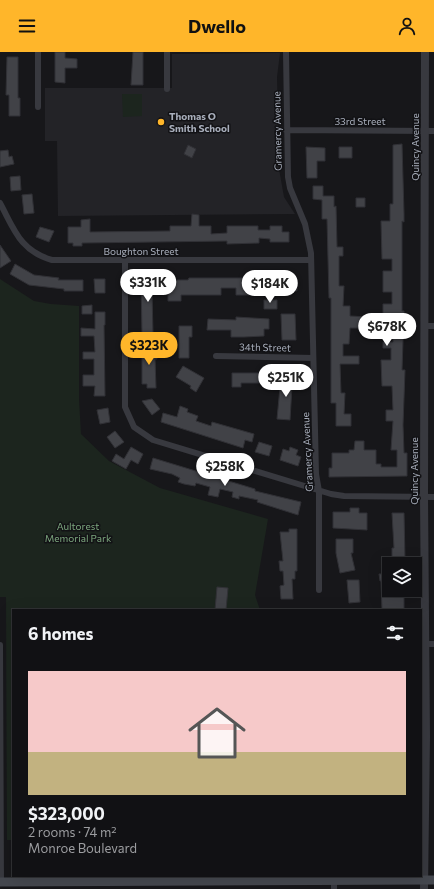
<!DOCTYPE html>
<meta charset="utf-8">
<style>
:root{--surface:#111114;--page:#1e1f22;--text:#f1f3f6;--muted:#9c9da0;--line:#303134;--accent:#ffb62a}
body{margin:0;font-family:Commissioner,sans-serif;background:var(--page);color:var(--text);height:100vh;display:flex;flex-direction:column;font-size:15px;white-space:nowrap}
*{box-sizing:border-box;margin:0}
p{font-size:13px;color:var(--muted)}
.icon{flex:none;width:22px;height:22px;fill:none;stroke:currentColor;stroke-width:2;stroke-linecap:round;stroke-linejoin:round}
.map{position:relative;flex:1;overflow:hidden}
.details{position:absolute;left:12px;top:557px;width:410px;height:268px;display:flex;flex-direction:column;background:var(--surface);border-radius:0px;box-shadow:0 4px 16px #0002,0 0 0 1px var(--line)}
.details>*{flex:none}
.controls{position:absolute;left:382px;top:505px;display:grid;gap:8px}
.controls a{display:grid;place-items:center;width:40px;height:40px;border-radius:0px;background:var(--surface);box-shadow:0 4px 16px #0002,0 0 0 1px var(--line);font-size:20px}
.price{position:absolute;translate:-50% -34px;padding:0 9px;border-radius:14px;background:#fff;color:#222;font-size:13px;line-height:26px;filter:drop-shadow(0 1px 2px #0008)}
.price::after{content:'';position:absolute;left:50%;top:24px;width:12px;height:9px;margin-left:-6px;background:inherit;clip-path:polygon(0 0,100% 0,50% 100%)}
.price.current{background:var(--accent);color:#111}
ul{padding:0;list-style:none}
li{display:grid;align-content:center;gap:8px;height:212px;padding:0 16px}
li span{display:grid;place-items:center;height:124px;border-radius:0px;color:#555}
li>.icon{margin-inline-start:auto}
span .icon{width:72px;height:72px;fill:#fffc;stroke-width:1}
li b{font-size:17px}
h2{display:flex;justify-content:space-between;align-items:center;height:48px;padding:0 16px;font-size:17px}
header{display:flex;justify-content:space-between;align-items:center;height:52px;padding:0 16px;background:var(--accent);color:#111;font-size:18px;font-weight:700}
.map>svg:first-child{display:block}
.built{fill:#232327}
.green{fill:#1c251e}
.building{fill:#414247;stroke:#313136}
.lines{fill:none;stroke-linecap:round;stroke-linejoin:round}
.minor{stroke:#38393f;stroke-width:6}
.tertiary{stroke:#38393f;stroke-width:8}
.secondary{stroke:#45484f;stroke-width:9}
.poi-dot{fill:#ffb62a;stroke:#121215;stroke-width:1.5}
.labels{text-anchor:middle;stroke-width:3;stroke-linejoin:round;paint-order:stroke}
.poi-label{font-size:10px;font-weight:bold;fill:#a8aebb;stroke:#121215;text-anchor:start}
.street-label{font-size:10px;fill:#a8aebb;stroke:#121215}
.park-label{font-size:10px;fill:#7da87f;stroke:#121215}
</style>
<header><svg class="icon" aria-label="menu" viewBox="0 0 24 24"><path d="M4 6h16M4 12h16M4 18h16"/></svg>Dwello<svg class="icon" aria-label="person" viewBox="0 0 24 24"><circle cx="12" cy="8" r="4"/><path d="M4 21q1-7 8-7t8 7"/></svg></header>
<div class="map">
<svg width="434" height="837" viewBox="0 0 434 837">
<rect width="100%" height="100%" fill="#17171a"/>
<path class="built" d="M 280,1 L 277,25 L 279,117 L 284,145 L 295,162 L 58,164 L 57,89 L 45,89 L 45,36 L 172,36 L 172,2 Z"/>
<path class="green" d="M 122,42 L 142,42 L 142,64 L 123,65 Z
M 0,227 L 34,249 L 51,252 L 79,254 L 79,347 L 81,382 L 109,409 L 160,436 L 268,467 L 255,543 L 260,558 L 13,558 L 13,788 L 7,788 L 6,545 L 0,545 Z"/>
<path class="building" d="M 55,0 L 65,0 L 65,6 L 77,7 L 77,16 L 65,16 L 65,31 L 55,30 Z
M 133,0 L 143,0 L 143,33 L 131,33 Z
M 7,5 L 18,5 L 18,46 L 20,46 L 20,64 L 9,64 L 9,43 L 6,43 Z
M 402,92 L 404,162 L 404,170 L 402,169 L 402,259 L 404,259 L 402,318 L 405,318 L 403,373 L 404,401 L 407,401 L 407,424 L 329,425 L 329,416 L 332,416 L 332,401 L 349,401 L 349,398 L 354,398 L 355,389 L 364,389 L 364,398 L 376,398 L 376,412 L 381,412 L 381,415 L 397,415 L 397,398 L 391,398 L 393,369 L 386,369 L 386,358 L 393,358 L 392,334 L 382,334 L 381,308 L 391,308 L 391,296 L 383,296 L 383,290 L 393,290 L 393,269 L 383,269 L 383,252 L 392,252 L 392,240 L 383,240 L 383,219 L 392,219 L 392,207 L 382,207 L 381,169 L 390,169 L 390,152 L 393,152 L 393,93 Z
M 188,93 L 196,97 L 192,106 L 184,102 Z
M 306,95 L 325,96 L 325,109 L 317,109 L 317,126 L 307,126 Z
M 339,95 L 352,95 L 352,106 L 339,106 Z
M 8,98 L 9,105 L 12,104 L 14,112 L 0,115 L 0,99 Z
M 20,124 L 21,138 L 11,139 L 10,125 Z
M 313,134 L 323,134 L 323,144 L 334,144 L 334,155 L 336,154 L 337,195 L 343,195 L 343,204 L 339,204 L 339,234 L 344,234 L 343,254 L 350,254 L 350,264 L 369,265 L 369,276 L 350,276 L 349,292 L 343,292 L 343,304 L 359,304 L 359,312 L 340,312 L 341,341 L 345,341 L 344,362 L 351,362 L 351,374 L 336,374 L 336,351 L 331,351 L 331,246 L 329,246 L 327,167 L 322,167 L 322,148 L 313,147 Z
M 32,142 L 34,161 L 24,162 L 22,143 Z
M 356,146 L 365,146 L 365,155 L 356,155 Z
M 192,162 L 199,163 L 199,174 L 211,174 L 211,182 L 227,181 L 227,174 L 258,174 L 258,178 L 270,178 L 270,174 L 282,174 L 282,180 L 289,180 L 289,190 L 270,190 L 270,187 L 259,186 L 259,191 L 227,192 L 227,189 L 82,191 L 82,194 L 73,194 L 73,191 L 68,191 L 68,175 L 81,175 L 81,168 L 90,167 L 90,180 L 170,179 L 170,174 L 191,174 Z
M 40,175 L 54,179 L 49,190 L 36,185 Z
M 0,193 L 11,209 L 0,216 Z
M 15,212 L 34,223 L 59,226 L 58,228 L 83,228 L 83,239 L 64,239 L 64,237 L 29,233 L 10,222 Z
M 141,224 L 152,224 L 152,227 L 157,227 L 158,241 L 152,241 L 153,282 L 142,282 Z
M 189,226 L 246,226 L 246,230 L 257,230 L 258,226 L 291,226 L 291,230 L 297,230 L 297,239 L 291,239 L 291,243 L 281,243 L 281,237 L 269,237 L 269,243 L 236,243 L 236,236 L 221,236 L 221,243 L 181,243 L 181,249 L 168,249 L 168,228 L 188,228 Z
M 94,227 L 105,227 L 105,241 L 95,241 Z
M 264,248 L 277,248 L 277,257 L 264,257 Z
M 92,253 L 92,262 L 82,262 L 82,254 Z
M 95,260 L 105,260 L 105,273 L 104,273 L 105,344 L 94,344 L 95,334 L 83,334 L 83,323 L 94,323 L 94,307 L 83,307 L 83,300 L 95,300 L 94,284 L 81,284 L 81,276 L 95,277 Z
M 281,262 L 295,262 L 296,288 L 282,288 Z
M 236,265 L 269,267 L 269,277 L 264,277 L 264,284 L 244,285 L 231,285 L 231,278 L 207,278 L 208,267 L 236,268 Z
M 179,274 L 192,274 L 192,285 L 189,285 L 189,306 L 179,306 Z
M 142,293 L 152,293 L 153,300 L 157,300 L 157,307 L 155,307 L 156,336 L 147,336 L 147,332 L 142,332 Z
M 183,314 L 204,326 L 196,340 L 190,336 L 191,334 L 176,325 Z
M 232,321 L 260,321 L 260,331 L 241,331 L 241,335 L 232,335 Z
M 281,325 L 297,325 L 296,334 L 292,334 L 290,368 L 277,367 Z
M 152,347 L 160,357 L 152,363 L 142,349 Z
M 180,354 L 188,357 L 187,360 L 198,364 L 196,369 L 211,374 L 212,370 L 254,382 L 252,390 L 245,388 L 243,396 L 161,370 L 163,361 L 177,365 Z
M 108,356 L 110,370 L 100,372 L 97,358 Z
M 115,379 L 124,390 L 115,396 L 107,385 Z
M 259,390 L 272,394 L 269,404 L 255,400 Z
M 131,395 L 143,402 L 138,412 L 131,408 L 126,417 L 112,409 L 116,402 L 124,407 Z
M 290,395 L 298,398 L 296,403 L 301,405 L 298,414 L 280,408 L 283,397 L 289,399 Z
M 153,406 L 255,437 L 255,439 L 301,450 L 298,463 L 257,450 L 258,448 L 239,444 L 239,447 L 232,445 L 233,440 L 220,437 L 218,445 L 208,443 L 210,435 L 196,431 L 195,434 L 184,432 L 178,430 L 180,426 L 172,422 L 150,417 Z
M 350,456 L 359,456 L 359,461 L 367,461 L 367,478 L 333,476 L 333,460 L 350,460 Z
M 392,461 L 404,461 L 405,508 L 392,508 L 392,496 L 394,496 Z
M 289,477 L 297,477 L 297,519 L 295,519 L 295,527 L 292,527 L 293,547 L 281,547 L 280,534 L 284,533 L 283,519 L 280,519 L 279,509 L 283,509 L 280,480 L 289,480 Z
M 336,487 L 353,487 L 353,501 L 351,501 L 355,518 L 340,521 L 336,501 Z
M 379,522 L 388,522 L 388,538 L 404,538 L 404,558 L 382,558 L 381,529 L 380,529 Z
M 347,528 L 359,528 L 360,550 L 349,551 Z
M 217,535 L 228,536 L 226,558 L 215,558 Z"/>
<g class="lines">
<path class="minor" d="M 38,0 L 38,55
M 286,0 L 288,125 L 290,136 L 305,172 L 311,201 L 316,422 L 319,439 L 319,538
M 167,37 L 167,0
M 286,78 L 434,79
M 0,151 C 14,177 20,199 52,208 L 311,208
M 125,209 L 125,355 L 134,375 L 153,388 L 331,442 L 344,444 L 434,445
M 425,274 L 434,274
M 216,304 L 313,306
M 426,592 L 434,592
M 0,593 L 1,830
M 334,829 L 334,837"/>
<path class="tertiary" d="M 424,837 L 426,685 L 424,445 L 425,0"/>
<path class="secondary" d="M 0,830 L 434,828"/>
</g>
<circle class="poi-dot" cx="161" cy="70" r="4"/>
<g class="labels">
<g class="poi-label">
<text x="169" y="68">Thomas O<tspan x="169" dy="12">Smith School</tspan></text>
</g>
<g class="street-label">
<text x="360" y="73">33rd Street</text>
<text transform="translate(277 79) rotate(-91)" y="4">Gramercy Avenue</text>
<text transform="translate(415 95) rotate(-90)" y="4">Quincy Avenue</text>
<text x="141" y="203">Boughton Street</text>
<text transform="translate(265 295) rotate(1)" y="4">34th Street</text>
<text transform="translate(307 400) rotate(-93)" y="4">Gramercy Avenue</text>
<text transform="translate(414 419) rotate(-90)" y="4">Quincy Avenue</text>
</g>
<g class="park-label">
<text x="78" y="478">Aultorest<tspan x="78" dy="12">Memorial Park</tspan></text>
</g>
</g>
</svg>
<div class="controls">
<a><svg class="icon" aria-label="layers" viewBox="0 0 24 24"><path d="M12 4l9 5-9 5-9-5zM3 14l9 5 9-5"/></svg></a>
</div>
<b class="price" style="left:148px;top:251px">$331K</b>
<b class="price" style="left:270px;top:252px">$184K</b>
<b class="price" style="left:387px;top:295px">$678K</b>
<b class="price current" style="left:149px;top:314px">$323K</b>
<b class="price" style="left:286px;top:346px">$251K</b>
<b class="price" style="left:225px;top:435px">$258K</b>
<section class="details">
<h2>6 homes<svg class="icon" aria-label="filters" viewBox="0 0 24 24"><path d="M4 7h16M4 17h16"/><circle cx="9" cy="7" r="2"/><circle cx="15" cy="17" r="2"/></svg></h2>
<ul>
<li><span style="background:linear-gradient(#f6c9c9 65%,#c2b280 0)"><svg class="icon" aria-label="home" viewBox="0 0 24 24"><path d="M3 11l9-7 9 7M6 9v11h12V9"/></svg></span><div><b>$323,000</b><p>2 rooms · 74 m²</p><p>Monroe Boulevard</p></div></li>
</ul>
</section>
</div>
